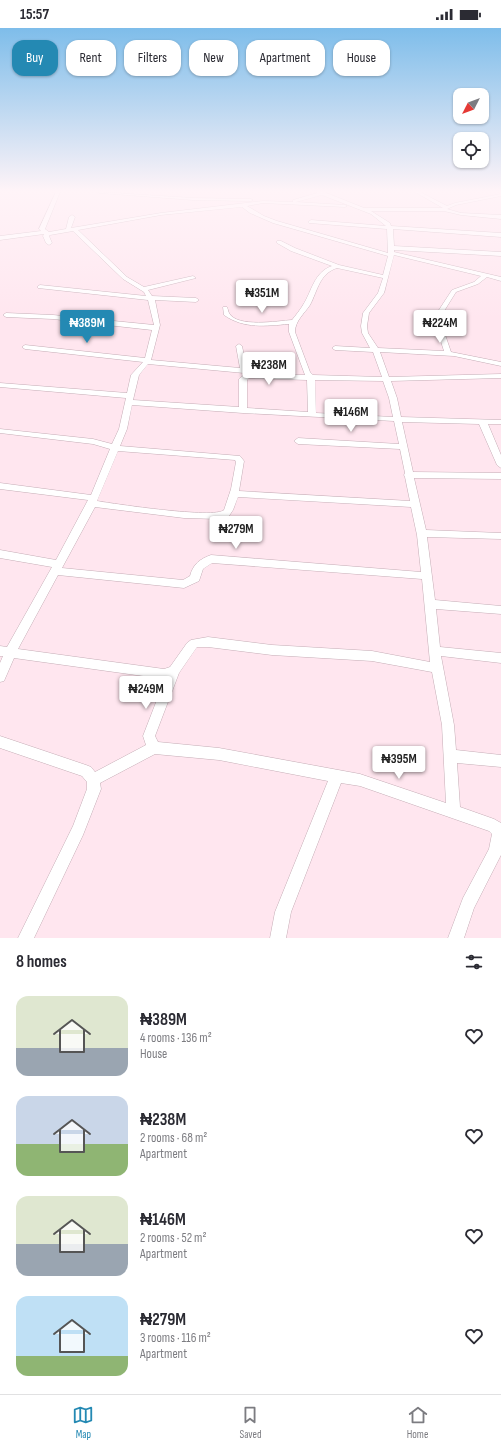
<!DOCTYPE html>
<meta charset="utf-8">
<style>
:root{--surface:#fff;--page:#f7f7f7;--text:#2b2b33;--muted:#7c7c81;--line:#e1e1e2;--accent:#2489b3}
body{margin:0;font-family:"Sofia Sans Condensed",sans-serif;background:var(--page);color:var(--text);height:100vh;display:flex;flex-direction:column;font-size:15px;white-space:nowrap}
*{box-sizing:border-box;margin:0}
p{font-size:13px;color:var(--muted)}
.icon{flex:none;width:22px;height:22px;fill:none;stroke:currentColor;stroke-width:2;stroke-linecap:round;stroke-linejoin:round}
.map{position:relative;height:910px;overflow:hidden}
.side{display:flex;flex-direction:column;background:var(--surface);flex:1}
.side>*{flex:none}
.top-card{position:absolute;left:12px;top:12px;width:477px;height:36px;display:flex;gap:8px}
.needle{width:26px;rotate:228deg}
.fabs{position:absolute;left:453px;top:60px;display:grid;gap:8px}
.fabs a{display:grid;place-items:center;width:36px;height:36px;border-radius:8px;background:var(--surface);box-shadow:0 1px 3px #0004;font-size:20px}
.price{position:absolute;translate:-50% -34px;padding:0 9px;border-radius:4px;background:#fff;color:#222;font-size:13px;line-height:26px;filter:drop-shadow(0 1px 2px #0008)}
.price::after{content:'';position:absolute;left:50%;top:24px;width:12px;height:9px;margin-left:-6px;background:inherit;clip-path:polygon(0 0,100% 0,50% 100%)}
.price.selected{background:var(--accent);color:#fff}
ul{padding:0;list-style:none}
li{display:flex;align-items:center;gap:12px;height:100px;padding:0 16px}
li span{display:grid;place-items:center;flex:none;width:112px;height:80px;border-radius:12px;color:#555}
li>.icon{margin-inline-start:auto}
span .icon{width:48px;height:48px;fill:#fffc;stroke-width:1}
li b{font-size:17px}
h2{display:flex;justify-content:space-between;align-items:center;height:48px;padding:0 16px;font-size:17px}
.chip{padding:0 14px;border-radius:12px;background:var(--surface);box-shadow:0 1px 3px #0004;font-size:14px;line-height:36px}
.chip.selected{background:var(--accent);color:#fff}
.status{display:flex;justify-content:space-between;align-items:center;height:28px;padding:0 20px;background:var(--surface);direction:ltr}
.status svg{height:11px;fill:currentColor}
.menu{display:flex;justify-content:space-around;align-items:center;height:56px;border-top:1px solid var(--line);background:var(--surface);font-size:11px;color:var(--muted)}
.menu a{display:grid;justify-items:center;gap:2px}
.menu .selected{color:var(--accent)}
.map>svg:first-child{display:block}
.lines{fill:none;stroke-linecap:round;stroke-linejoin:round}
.street-casing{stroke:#c5adb6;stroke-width:1}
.street{fill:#fff;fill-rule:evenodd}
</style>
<div class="status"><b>15:57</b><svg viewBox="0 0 49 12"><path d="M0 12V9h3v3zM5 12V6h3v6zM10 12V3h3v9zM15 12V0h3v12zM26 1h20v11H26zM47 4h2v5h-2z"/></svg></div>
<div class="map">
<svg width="501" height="910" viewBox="0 0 501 910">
<rect width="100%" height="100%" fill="#ffe6ef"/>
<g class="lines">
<defs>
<path id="street" d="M 56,164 L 60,164 L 45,201 L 49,204 L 66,201 L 69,189 L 72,187 L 75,189 L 71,200 L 161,185 L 263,173 L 293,174 L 293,172 L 317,165 L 317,164 L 324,164 L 364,180 L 443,180 L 415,164 L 420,164 L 447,178 L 455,175 L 501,166 L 501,168 L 456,177 L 447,181 L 461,185 L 501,187 L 501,191 L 461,187 L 444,183 L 371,183 L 390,195 L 391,198 L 501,205 L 501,209 L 393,201 L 394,218 L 501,224 L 501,228 L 394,222 L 394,224 L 501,249 L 501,253 L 487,249 L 478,256 L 456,264 L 441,288 L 440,292 L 451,324 L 501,334 L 501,338 L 454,328 L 380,324 L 389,349 L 501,346 L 501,350 L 391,353 L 397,370 L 401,389 L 501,392 L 501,396 L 488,396 L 501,427 L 501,440 L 497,437 L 479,396 L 402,394 L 413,444 L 501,445 L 501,451 L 414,450 L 426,502 L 501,505 L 501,511 L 427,509 L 435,572 L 501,578 L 501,586 L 436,581 L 440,619 L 501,625 L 501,635 L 441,628 L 454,697 L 456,722 L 501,727 L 501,739 L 457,735 L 460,779 L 494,791 L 501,795 L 501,827 L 474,880 L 464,910 L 448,910 L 463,870 L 489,821 L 492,806 L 489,803 L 360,758 L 341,755 L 291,884 L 286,910 L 270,910 L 275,884 L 328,753 L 219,732 L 155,726 L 100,755 L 101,761 L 83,807 L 34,910 L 18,910 L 73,798 L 87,761 L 87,754 L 82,748 L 0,720 L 0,708 L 86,737 L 91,739 L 95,744 L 146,717 L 143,708 L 165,651 L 14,630 L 4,653 L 0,654 L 0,635 L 3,628 L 0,628 L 0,618 L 7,619 L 52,539 L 0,530 L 0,522 L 56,532 L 88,472 L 0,461 L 0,455 L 91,467 L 110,421 L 93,416 L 0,405 L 0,401 L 93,411 L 112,416 L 119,401 L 126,370 L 0,359 L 0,355 L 127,365 L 131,347 L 143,334 L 25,321 L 22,319 L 25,317 L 145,330 L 152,302 L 53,291 L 6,289 L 3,287 L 6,285 L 53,287 L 154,297 L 148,272 L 38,260 L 38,258 L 40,257 L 146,268 L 144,264 L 123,251 L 73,203 L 50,207 L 49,208 L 52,215 L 49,217 L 46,215 L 43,208 L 44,206 L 0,212 L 0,208 L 41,203 L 39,201 ZM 322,167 L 371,186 L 386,198 L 311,192 L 308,194 L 309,195 L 387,201 L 388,225 L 277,193 L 264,188 L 247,178 L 263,175 L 345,179 L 347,178 L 345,177 L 296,174 ZM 242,179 L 250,185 L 273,195 L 388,228 L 383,247 L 339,237 L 295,220 L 281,213 L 277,213 L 277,215 L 291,223 L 332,238 C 314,244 312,263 303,277 C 300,282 296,287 292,292 C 278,293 237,300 229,285 C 228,283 228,281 227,279 L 223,279 L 224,287 C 244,301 266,298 289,296 L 289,304 L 305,347 L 251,346 L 250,342 L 247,342 L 242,318 L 239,316 L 236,318 L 240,340 L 151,332 L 160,297 L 155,272 L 196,274 L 199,272 L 196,270 L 152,268 L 148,262 L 196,250 L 193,248 L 144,259 L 127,249 L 78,202 L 161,187 ZM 394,227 L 481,248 L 474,254 L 452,262 L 435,288 L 434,292 L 444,323 L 378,320 L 368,305 L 367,298 L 369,285 L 384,265 ZM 337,240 L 383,250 L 378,265 L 363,285 L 361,298 L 362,305 L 370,320 L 335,318 L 332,320 L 335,322 L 373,324 L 382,349 L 313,347 L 310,344 L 295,304 C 295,293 304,286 310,277 C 318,262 319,246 337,240 ZM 148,336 L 244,345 L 244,347 L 239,351 L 239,379 L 133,372 L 139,347 ZM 249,350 L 307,352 L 308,384 L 247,380 L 247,352 ZM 315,352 L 383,353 L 389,370 L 393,389 L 316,385 ZM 132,377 L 243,385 L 394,393 L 399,416 L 298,410 L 294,413 L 298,416 L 400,421 L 405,445 L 404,447 L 405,449 L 410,473 L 239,463 L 244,433 L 240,428 L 120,418 L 127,401 ZM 118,423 L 235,432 L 236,434 L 231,461 L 224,482 C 215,491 115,476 97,473 ZM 238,469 L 411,479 L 417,507 L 421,544 L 211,527 C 200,531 193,536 190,548 L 183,552 L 62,540 L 95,479 L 184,490 L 218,491 L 229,488 L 233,482 ZM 212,535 L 422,551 L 430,634 L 372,623 L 272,617 L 208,609 L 191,612 L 187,615 L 170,639 L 164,641 L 18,621 L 58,547 L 184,560 L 199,553 L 203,541 ZM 197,619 L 208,619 L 272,627 L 372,633 L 432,644 L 442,697 L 446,775 L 360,746 L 219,720 L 158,714 L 155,708 L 179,645 Z
M 98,164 L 193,170 L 251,171 L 253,172 L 251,173 L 193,172 L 100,165 Z"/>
</defs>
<use href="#street" class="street-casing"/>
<use href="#street" class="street"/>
</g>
<linearGradient id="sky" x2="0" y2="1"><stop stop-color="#7ebdea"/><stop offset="0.56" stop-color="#fff4f8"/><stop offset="1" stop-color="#fff4f8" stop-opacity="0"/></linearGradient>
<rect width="501" height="291" fill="url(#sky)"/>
</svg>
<div class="fabs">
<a><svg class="needle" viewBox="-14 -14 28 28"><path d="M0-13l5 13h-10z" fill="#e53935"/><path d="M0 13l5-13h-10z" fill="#7c7c81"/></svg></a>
<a><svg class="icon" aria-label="locate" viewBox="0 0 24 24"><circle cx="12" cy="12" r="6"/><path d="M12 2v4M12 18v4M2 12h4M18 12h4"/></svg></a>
</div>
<b class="price" style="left:262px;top:286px">₦351M</b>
<b class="price selected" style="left:87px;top:316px">₦389M</b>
<b class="price" style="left:440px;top:316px">₦224M</b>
<b class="price" style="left:269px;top:358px">₦238M</b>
<b class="price" style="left:351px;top:405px">₦146M</b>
<b class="price" style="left:236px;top:522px">₦279M</b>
<b class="price" style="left:146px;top:682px">₦249M</b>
<b class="price" style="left:399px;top:752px">₦395M</b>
<div class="top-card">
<a class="chip selected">Buy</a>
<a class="chip">Rent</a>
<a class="chip">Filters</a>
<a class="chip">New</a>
<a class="chip">Apartment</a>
<a class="chip">House</a>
</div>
</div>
<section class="side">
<h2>8 homes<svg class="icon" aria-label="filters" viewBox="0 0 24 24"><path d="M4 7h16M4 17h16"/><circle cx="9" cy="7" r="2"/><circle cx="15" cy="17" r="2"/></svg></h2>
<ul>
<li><span style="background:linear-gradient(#dfe7d0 65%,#9aa5b1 0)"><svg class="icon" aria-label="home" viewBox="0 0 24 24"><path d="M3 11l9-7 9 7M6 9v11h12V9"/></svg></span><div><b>₦389M</b><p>4 rooms · 136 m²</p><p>House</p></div><svg class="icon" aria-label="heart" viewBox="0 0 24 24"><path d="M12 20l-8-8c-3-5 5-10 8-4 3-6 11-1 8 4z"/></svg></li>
<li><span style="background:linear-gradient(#c9d6e8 60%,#8fb573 0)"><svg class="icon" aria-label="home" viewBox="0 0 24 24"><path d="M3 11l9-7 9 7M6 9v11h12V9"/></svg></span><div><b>₦238M</b><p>2 rooms · 68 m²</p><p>Apartment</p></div><svg class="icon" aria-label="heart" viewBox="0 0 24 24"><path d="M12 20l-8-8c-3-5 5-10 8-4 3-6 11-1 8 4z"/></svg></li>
<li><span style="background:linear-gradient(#dfe7d0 60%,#9aa5b1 0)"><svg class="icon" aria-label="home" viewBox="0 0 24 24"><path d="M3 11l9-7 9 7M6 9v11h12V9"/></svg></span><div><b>₦146M</b><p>2 rooms · 52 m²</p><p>Apartment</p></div><svg class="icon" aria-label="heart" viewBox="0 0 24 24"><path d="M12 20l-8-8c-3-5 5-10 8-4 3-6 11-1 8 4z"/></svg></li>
<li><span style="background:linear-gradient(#bfe0f5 75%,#8fb573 0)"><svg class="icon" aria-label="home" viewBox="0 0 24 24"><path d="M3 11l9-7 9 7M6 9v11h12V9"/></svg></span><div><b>₦279M</b><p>3 rooms · 116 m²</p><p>Apartment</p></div><svg class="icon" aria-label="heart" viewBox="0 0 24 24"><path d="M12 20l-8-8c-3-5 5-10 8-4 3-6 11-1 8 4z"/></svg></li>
</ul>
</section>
<nav class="menu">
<a class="selected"><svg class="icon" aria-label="map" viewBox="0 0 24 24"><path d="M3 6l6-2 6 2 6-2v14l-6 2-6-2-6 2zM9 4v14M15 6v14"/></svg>Map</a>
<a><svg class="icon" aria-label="saved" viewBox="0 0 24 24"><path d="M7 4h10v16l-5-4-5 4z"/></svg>Saved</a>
<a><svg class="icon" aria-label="home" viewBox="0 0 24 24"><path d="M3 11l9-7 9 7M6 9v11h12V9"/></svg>Home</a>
</nav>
